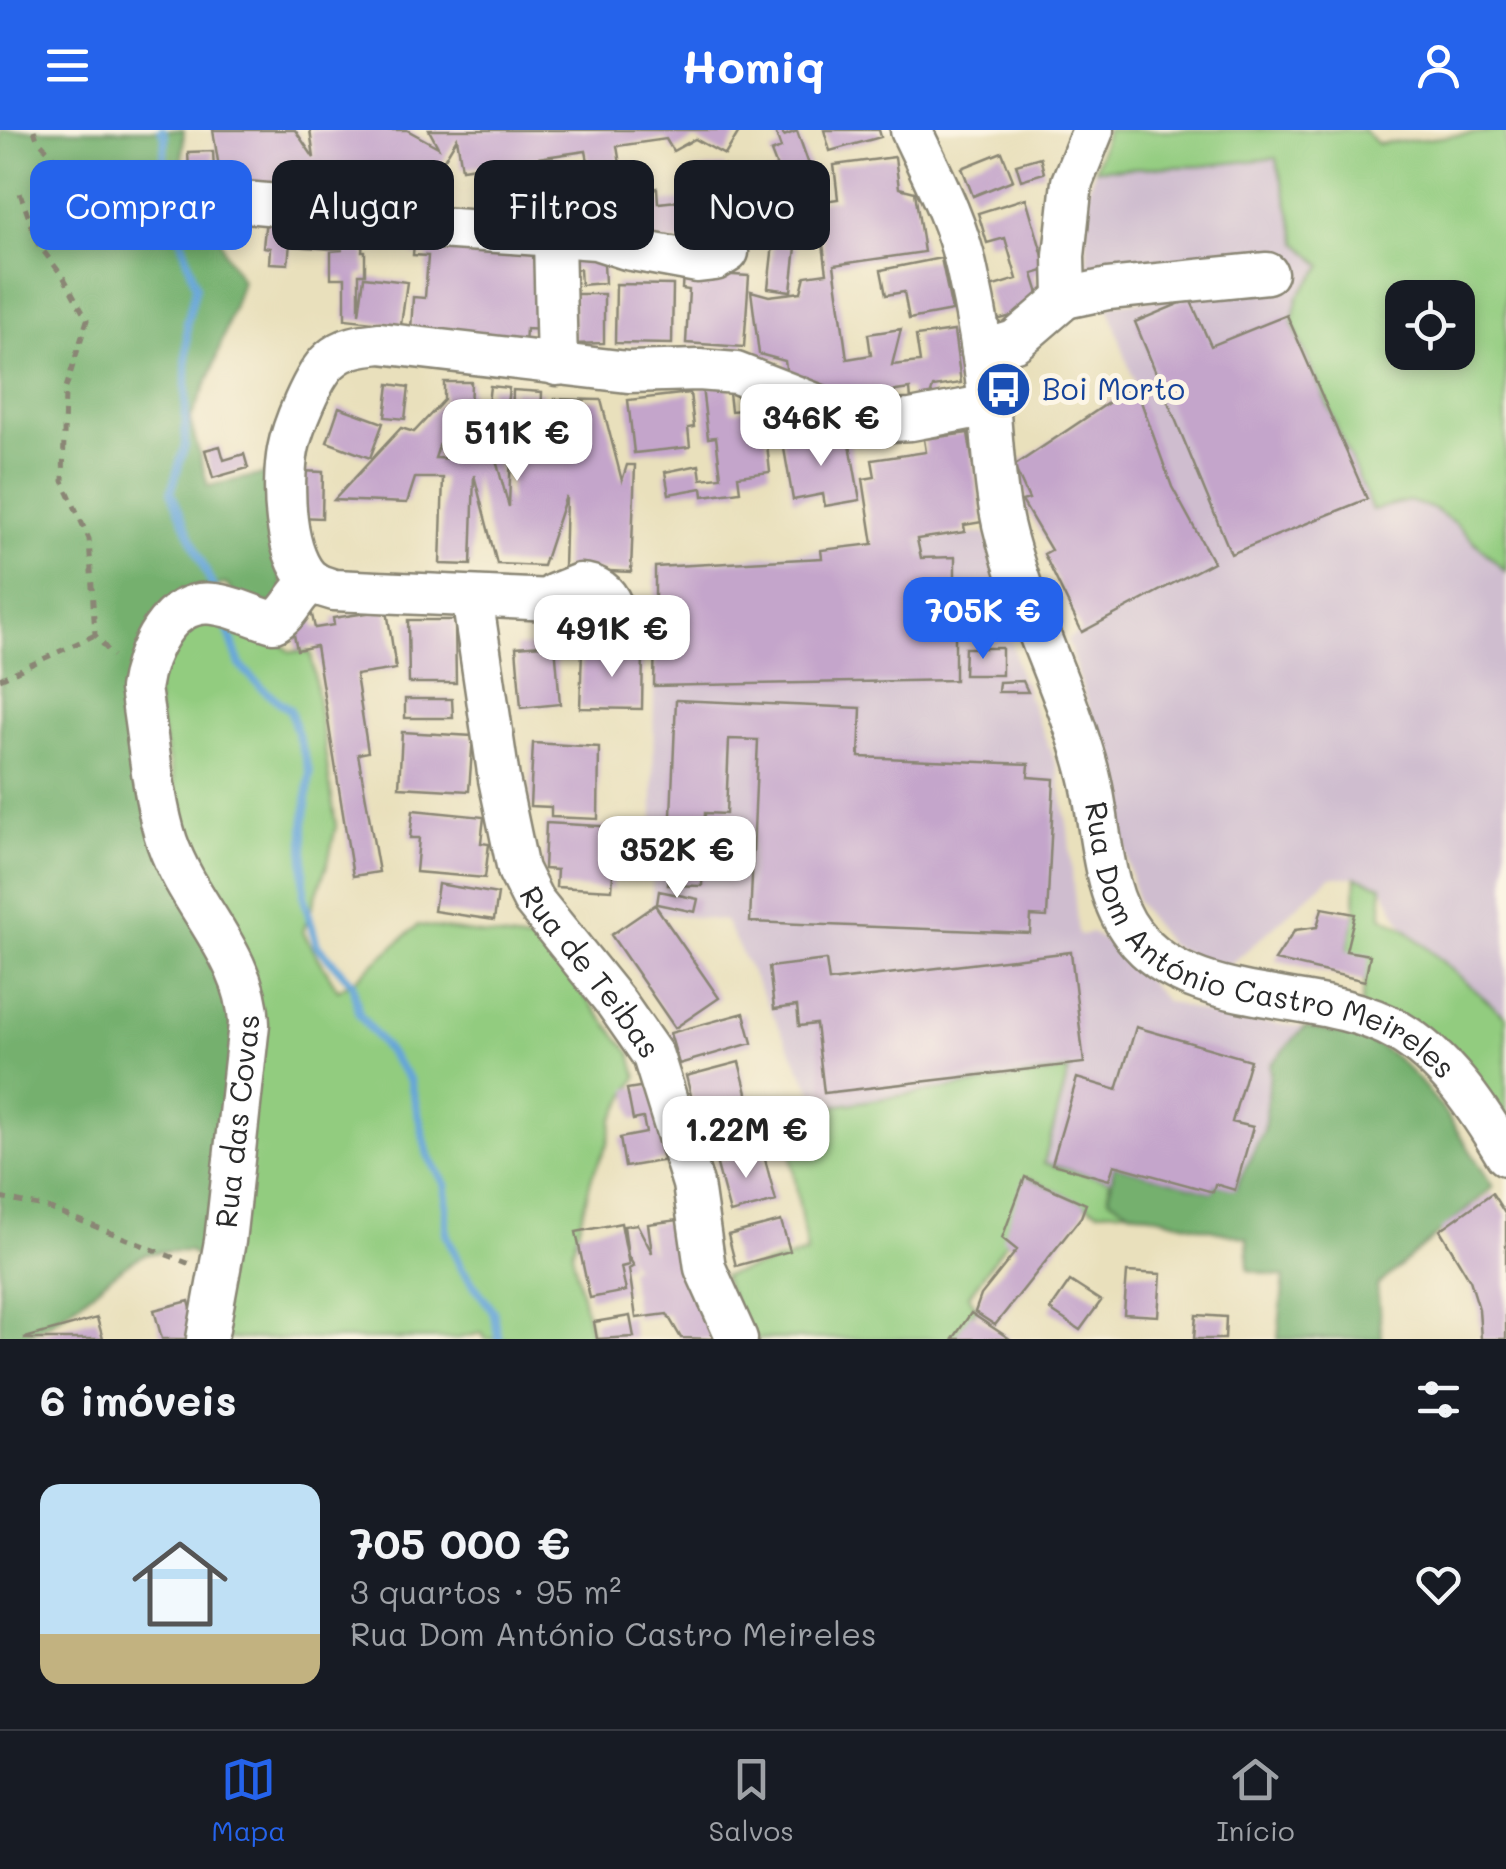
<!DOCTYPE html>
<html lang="pt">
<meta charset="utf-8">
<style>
:root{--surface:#171b24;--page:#242831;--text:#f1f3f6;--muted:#9ea1a6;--line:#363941;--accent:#2563eb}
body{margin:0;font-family:Mali,sans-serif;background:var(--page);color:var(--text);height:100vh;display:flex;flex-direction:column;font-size:38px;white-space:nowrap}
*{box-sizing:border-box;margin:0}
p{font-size:32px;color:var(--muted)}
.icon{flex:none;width:55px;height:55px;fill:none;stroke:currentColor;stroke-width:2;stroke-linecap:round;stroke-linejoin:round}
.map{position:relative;height:1209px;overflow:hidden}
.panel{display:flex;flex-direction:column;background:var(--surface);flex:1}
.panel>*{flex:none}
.top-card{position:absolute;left:30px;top:30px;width:1000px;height:90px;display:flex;gap:20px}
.tools{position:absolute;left:1385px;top:150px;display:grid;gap:20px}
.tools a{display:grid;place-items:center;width:90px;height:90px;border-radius:20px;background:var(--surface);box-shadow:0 5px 15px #0003;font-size:50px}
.price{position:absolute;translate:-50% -85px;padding:0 22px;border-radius:20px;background:#fff;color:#222;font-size:32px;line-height:65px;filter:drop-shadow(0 2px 5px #0008)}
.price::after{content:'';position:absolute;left:50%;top:60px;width:30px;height:22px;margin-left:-15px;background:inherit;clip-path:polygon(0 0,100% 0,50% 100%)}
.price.active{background:var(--accent);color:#fff}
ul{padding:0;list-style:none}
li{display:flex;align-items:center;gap:30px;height:250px;padding:0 40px}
li span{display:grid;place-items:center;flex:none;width:280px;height:200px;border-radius:20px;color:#555}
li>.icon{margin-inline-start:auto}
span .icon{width:120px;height:120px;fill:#fffc;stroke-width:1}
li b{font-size:42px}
h2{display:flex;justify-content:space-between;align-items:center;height:120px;padding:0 40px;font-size:42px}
.tag{padding:0 35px;border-radius:20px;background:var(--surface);box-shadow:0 5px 15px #0003;font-size:35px;line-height:90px}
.tag.active{background:var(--accent);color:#fff}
header{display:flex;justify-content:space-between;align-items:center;height:130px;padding:0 40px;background:var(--accent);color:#fff;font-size:45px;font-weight:800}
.tabs{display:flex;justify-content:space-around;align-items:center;height:140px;border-top:2px solid var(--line);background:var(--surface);font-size:28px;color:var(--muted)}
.tabs a{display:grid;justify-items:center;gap:5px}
.tabs .active{color:var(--accent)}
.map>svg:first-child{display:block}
.industrial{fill:#cfbdcf}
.green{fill:#92cc7f;stroke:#5e7c55;stroke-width:2.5;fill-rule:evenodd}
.forest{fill:#75b06e;stroke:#506e4c;stroke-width:2.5}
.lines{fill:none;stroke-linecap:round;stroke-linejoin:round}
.stream{stroke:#65a5d8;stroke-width:8}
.building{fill:#c4a5cb}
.minor-casing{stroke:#8a8674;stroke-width:45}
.path{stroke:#8a8674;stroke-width:5;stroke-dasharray:8 8;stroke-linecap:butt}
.minor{stroke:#fff;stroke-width:40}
.labels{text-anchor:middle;stroke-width:10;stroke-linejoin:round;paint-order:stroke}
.transit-label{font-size:30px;fill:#164399;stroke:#fcf5e5;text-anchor:start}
.street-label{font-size:30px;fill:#2b2b2b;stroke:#fcf5e5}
</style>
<header><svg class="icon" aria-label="menu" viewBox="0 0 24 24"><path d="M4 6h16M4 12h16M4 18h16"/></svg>Homiq<svg class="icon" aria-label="person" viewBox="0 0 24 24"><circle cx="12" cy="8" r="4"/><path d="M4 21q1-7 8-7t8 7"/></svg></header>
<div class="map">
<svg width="1506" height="1209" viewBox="0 0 1506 1209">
<rect width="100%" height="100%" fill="#fcf5e5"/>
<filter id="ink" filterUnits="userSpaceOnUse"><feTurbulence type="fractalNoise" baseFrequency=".01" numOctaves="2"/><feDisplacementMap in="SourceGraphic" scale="20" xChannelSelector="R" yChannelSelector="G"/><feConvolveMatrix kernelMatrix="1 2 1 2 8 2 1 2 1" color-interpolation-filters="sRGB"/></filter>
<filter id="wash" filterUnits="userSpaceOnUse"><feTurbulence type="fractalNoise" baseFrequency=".0048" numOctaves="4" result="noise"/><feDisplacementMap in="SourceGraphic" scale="40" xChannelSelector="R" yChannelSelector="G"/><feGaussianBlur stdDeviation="2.25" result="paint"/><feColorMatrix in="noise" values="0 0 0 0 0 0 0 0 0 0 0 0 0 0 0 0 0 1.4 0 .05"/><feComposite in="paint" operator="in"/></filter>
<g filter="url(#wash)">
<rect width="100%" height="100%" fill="#e9e0bc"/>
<path class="industrial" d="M 1276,28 L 1298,113 L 1323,136 L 1298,166 L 1292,193 L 1372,380 L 1409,371 L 1434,379 L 1456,394 L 1506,442 L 1506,887 L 1404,798 L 1382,756 L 1356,747 L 1330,747 L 1222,842 L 1169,815 L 1137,772 L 1107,637 L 1067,509 L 1082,501 L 1051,419 L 1022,371 L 1028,368 L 1014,336 L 1135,255 L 1108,175 L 1276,156 L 1276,125 L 1127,143 L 1088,144 L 1085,69 L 1095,39 L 1203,36 Z
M 986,403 L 1020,546 L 1057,637 L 1068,699 L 1078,805 L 1092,803 L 1119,820 L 1166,871 L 1220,888 L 1305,897 L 1271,934 L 1264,1000 L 1235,1060 L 1213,1062 L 1114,1035 L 1109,1067 L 1129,1080 L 1098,1081 L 1029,1048 L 1008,1110 L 969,1165 L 977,1179 L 723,1146 L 807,1123 L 787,1000 L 820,977 L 725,791 L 652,782 L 655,437 Z"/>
<path class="green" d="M 1107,0 L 1364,0 L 1378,14 L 1506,0 L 1506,442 L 1456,394 L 1434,379 L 1409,371 L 1372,380 L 1292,192 L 1298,166 L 1323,136 L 1298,113 L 1276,28 L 1203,36 L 1095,39 ZM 1402,168 L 1458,168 L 1458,222 L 1402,222 Z
M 216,487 L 265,498 L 289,521 L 311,523 L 336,696 L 328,732 L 303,802 L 338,860 L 357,848 L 418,795 L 542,813 L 631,924 L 637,947 L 613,989 L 608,1013 L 592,1046 L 572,1123 L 592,1209 L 485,1209 L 482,1203 L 455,1209 L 218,1209 L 191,728 L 159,589 L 152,538 L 191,495 Z
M 1356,747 L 1382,756 L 1382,786 L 1404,798 L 1506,887 L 1506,994 L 1361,877 L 1365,851 L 1346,821 L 1355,784 Z
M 1069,940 L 1044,1033 L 1109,1050 L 1109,1068 L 1129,1080 L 1098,1081 L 1029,1048 L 1008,1110 L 969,1165 L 977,1179 L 953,1209 L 747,1209 L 723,1146 L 807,1123 L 787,1000 L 820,978 Z"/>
<path class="forest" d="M 0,0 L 184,0 L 182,32 L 187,62 L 212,84 L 225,123 L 242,151 L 212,241 L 190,290 L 208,356 L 269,343 L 283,446 L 281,477 L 235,466 L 226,454 L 197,459 L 147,507 L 143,629 L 240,866 L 211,1140 L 189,1121 C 175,1122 154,1120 142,1126 C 94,1149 57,1209 0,1209 Z
M 1305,897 C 1332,902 1364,905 1387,921 C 1429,951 1466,1014 1493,1057 L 1377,1156 L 1382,1209 L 1278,1209 L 1284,1147 L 1248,1140 L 1247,1108 L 1129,1080 L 1109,1068 L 1114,1035 L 1213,1062 L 1215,1054 L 1235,1059 L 1264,1000 L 1271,934 Z"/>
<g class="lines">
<path class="stream" d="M 161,0 L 165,6 L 163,51 L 196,156 L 187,192 L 185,315 L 171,362 L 214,460
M 225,492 L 240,535 L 264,560 L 290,580 L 310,643 L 304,695 L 304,768 L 317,815 L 352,853 L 359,884 L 410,950 L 428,1025 L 446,1056 L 446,1103 L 460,1136 L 493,1181 L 499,1209"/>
</g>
<g id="blocks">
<path class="building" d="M 213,0 L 295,0 L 314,28 L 310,0 L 407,0 L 438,17 L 429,0 L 740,0 L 725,25 L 695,9 L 673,21 L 666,9 L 617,16 L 624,58 L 593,63 L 597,86 L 569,90 L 561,42 L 589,37 L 586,21 L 462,39 L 457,8 L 431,51 L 226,82 Z
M 781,0 L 784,6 L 797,1 L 812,43 L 764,60 L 759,47 L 778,40 L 771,22 L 781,18 L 775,1 Z
M 824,0 L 879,0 L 881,7 L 830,21 Z
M 213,21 L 215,59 L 190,60 L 188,22 Z
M 1002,22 L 1013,50 L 973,66 L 962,38 Z
M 895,27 L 899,58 L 915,62 L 924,122 L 834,135 L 847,229 L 871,225 L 868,204 L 901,199 L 892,235 L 920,232 L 916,206 L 954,201 L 961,253 L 933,257 L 930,267 L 911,270 L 910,259 L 861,266 L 787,245 L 785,231 L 759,224 L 751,161 L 769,166 L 801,162 L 805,146 L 827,143 L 817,72 L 838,69 L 834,35 Z
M 1040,27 L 1044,43 L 1021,50 L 1016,34 Z
M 724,36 L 734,89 L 703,95 L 693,41 Z
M 657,58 L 658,73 L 686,70 L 691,110 L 637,117 L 630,62 Z
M 1026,68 L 1047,140 L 1033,144 L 1043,177 L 997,190 L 987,158 L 1017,149 L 1005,108 L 987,113 L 978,83 Z
M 267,79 L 293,81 L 288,134 L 269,133 L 270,118 L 263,117 Z
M 295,82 L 365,92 L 362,121 L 365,121 L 365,144 L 359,144 L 359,184 L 364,147 L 407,152 L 401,195 L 345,189 L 345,148 L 331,148 L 331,121 L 343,120 L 292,116 Z
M 370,91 L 402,94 L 400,116 L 368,114 Z
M 415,101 L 551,115 L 546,200 L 526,199 L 525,216 L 491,214 L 491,205 L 411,200 L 413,167 L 425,168 L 428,126 L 413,125 Z
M 773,114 L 796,117 L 791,161 L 768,158 Z
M 603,115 L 605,153 L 581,155 L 580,139 L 570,140 L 569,117 Z
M 941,128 L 952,181 L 909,189 L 904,162 L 886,165 L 881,140 Z
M 683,142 L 749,146 L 744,217 L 686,213 L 689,160 L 682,159 Z
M 616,154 L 673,155 L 672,214 L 615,213 Z
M 573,164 L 604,164 L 604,213 L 574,214 Z
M 1190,169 L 1211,216 L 1287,185 L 1367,369 L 1231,424 L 1135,192 Z
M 444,252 L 471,252 L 469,314 L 440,313 L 435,328 L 496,330 L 509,377 L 513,260 L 542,262 L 540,322 L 553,322 L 555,269 L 601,270 L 622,351 L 627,335 L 635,335 L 631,442 L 564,439 L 566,366 L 543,436 L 497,434 L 474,345 L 471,435 L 440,434 L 443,348 L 415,348 L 407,373 L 334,370 L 401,298 L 414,302 L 444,270 Z
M 389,254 L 409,257 L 405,289 L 385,287 Z
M 728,254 L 731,281 L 763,278 L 770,342 L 738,346 L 740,361 L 703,366 L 702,358 L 669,364 L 665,342 L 699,335 L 701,349 L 721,347 L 716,307 L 708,308 L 702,257 Z
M 1135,255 L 1172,357 L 1213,432 L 1082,502 L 1044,424 L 1051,420 L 1022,371 L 1029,369 L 1014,336 Z
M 490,256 L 509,258 L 503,308 L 484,307 Z
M 690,263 L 694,297 L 688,298 L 690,317 L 634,323 L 628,270 Z
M 339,277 L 383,293 L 370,328 L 327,312 Z
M 815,301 L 817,314 L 849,309 L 860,370 L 825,376 L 823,364 L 793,370 L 782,307 Z
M 968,303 L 982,392 L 964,395 L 965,402 L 917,409 L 921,428 L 955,427 L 955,550 L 654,556 L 655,498 L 638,499 L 637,477 L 655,477 L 655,437 L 822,428 L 821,420 L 873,414 L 863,349 L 875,347 L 872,330 L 926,322 L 924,309 Z
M 220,316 L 224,330 L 244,324 L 248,338 L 213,348 L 205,320 Z
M 300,341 L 323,342 L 322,388 L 298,387 Z
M 387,480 L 396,539 L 356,545 L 368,622 L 358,624 L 379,742 L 353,746 L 316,516 L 297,520 L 291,489 L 312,485 L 315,498 L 334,495 L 333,488 Z
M 408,490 L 455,490 L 456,553 L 409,553 Z
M 555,514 L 560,574 L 521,578 L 516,517 Z
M 965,518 L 1002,518 L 1002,545 L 964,545 Z
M 582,520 L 643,521 L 642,579 L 580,578 Z
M 1023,551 L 1028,562 L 998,562 L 999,552 Z
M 405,569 L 452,569 L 453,588 L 405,588 Z
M 676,570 L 861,578 L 859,627 L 1029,634 L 1028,647 L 1054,649 L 1047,787 L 1031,786 L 1030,803 L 750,792 L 758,610 L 729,609 L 726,684 L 705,683 L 702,756 L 668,755 Z
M 402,602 L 473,606 L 469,661 L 399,657 Z
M 533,613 L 599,617 L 598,689 L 551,687 L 551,677 L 530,676 Z
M 413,680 L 484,687 L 481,713 L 489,714 L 485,748 L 416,742 L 419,708 L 410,708 Z
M 546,693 L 616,697 L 612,760 L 556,757 L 557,740 L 544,739 Z
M 438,754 L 498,764 L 494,790 L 434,781 Z
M 659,761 L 698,769 L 695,782 L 657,774 Z
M 655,775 L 719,868 L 675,898 L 611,805 Z
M 1322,778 L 1355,784 L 1346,821 L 1370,825 L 1365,851 L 1275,830 L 1295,800 L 1317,797 Z
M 1071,822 L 1084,933 L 824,963 L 816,894 L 799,896 L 797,876 L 774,879 L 769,837 L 826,830 L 829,851 Z
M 744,883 L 752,913 L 679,934 L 670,903 Z
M 1136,897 L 1250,930 L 1232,992 L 1253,997 L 1235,1060 L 1215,1054 L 1213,1062 L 1114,1035 L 1109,1050 L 1052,1034 L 1077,948 L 1117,960 Z
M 739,932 L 756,998 L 703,1012 L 686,946 Z
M 652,955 L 667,1030 L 625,1037 L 620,1008 L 646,1003 L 643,988 L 633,990 L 627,959 Z
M 762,1018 L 776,1071 L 730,1083 L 716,1031 Z
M 1025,1047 L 1086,1074 L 1081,1087 L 995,1195 L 975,1182 L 981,1165 L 1017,1120 L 1002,1108 Z
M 1492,1063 L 1506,1085 L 1506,1209 L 1481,1209 L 1479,1179 L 1470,1150 L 1440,1100 Z
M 686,1089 L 699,1177 L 717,1209 L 681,1208 L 667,1184 L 636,1188 L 629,1139 L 634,1136 L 628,1126 L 624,1096 L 637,1094 L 652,1123 L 648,1094 Z
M 781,1091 L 790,1121 L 736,1136 L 728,1105 Z
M 621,1093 L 629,1135 L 621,1137 L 626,1161 L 590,1168 L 576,1102 Z
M 1127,1142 L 1161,1144 L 1158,1186 L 1124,1184 Z
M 1070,1151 L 1101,1171 L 1080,1200 L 1050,1180 Z
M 189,1171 L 199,1209 L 162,1209 L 154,1180 Z
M 971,1183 L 1010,1209 L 953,1209 Z
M 1196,1185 L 1226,1187 L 1225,1209 L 1194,1209 Z
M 630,1186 L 634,1207 L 597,1209 L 594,1192 Z
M 97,1188 L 103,1209 L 25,1209 L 25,1208 Z"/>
</g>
</g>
<g filter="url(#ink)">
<use href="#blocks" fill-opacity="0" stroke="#8a8674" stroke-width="2.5"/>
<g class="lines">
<defs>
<g id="minor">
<path id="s1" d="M 911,0 C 932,45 957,91 967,140 C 977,184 984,229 989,274 C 993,314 994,355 1003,394 C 1023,480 1067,559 1089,644 C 1102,695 1100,761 1133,804 C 1192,882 1319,855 1398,901 C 1446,929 1478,978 1506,1025"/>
<path d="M 222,70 L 301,77 L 439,98 L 596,109 L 627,119 L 698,132 L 715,130 L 728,122"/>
<path d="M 554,108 L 557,235"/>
<path d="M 1065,168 L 1108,159 L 1267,143"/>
<path d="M 982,221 L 1015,211 L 1065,168 L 1064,126 L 1072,52 L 1093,0"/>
<path d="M 580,454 C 596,455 606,461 612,476 L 601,494 C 577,499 557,497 552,470 L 555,464 Z"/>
<path id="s2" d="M 472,467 L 499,649 L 518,740 L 533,770 L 616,873 L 653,926 L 693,1054 L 705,1138 L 737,1209"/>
<path d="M 552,470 L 334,460 C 328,458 319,456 313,452 C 283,430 282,353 288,320 C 292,298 313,245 330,230 C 344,217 362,215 380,213 L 628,242 L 699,240 L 736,243 L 851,288 L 871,292 L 911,290 L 989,275"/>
<path id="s3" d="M 207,1209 L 225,1111 L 249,894 C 247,825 189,776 167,712 C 153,670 148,605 140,559 C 145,524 168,467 214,474 C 235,476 253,487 274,492 C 292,482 295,461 314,452"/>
</g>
</defs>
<use href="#minor" class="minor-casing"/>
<path class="path" d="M 34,0 L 37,9 L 130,108 L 198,87
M 20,63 L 38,114 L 64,148 L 87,190 L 65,261 L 63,351 L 89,409 L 95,505 L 113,526
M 0,549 L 95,505
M 0,1068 L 48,1078 L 190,1134"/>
<use href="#minor" class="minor"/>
</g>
</g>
<defs>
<symbol id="bus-disc" viewBox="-11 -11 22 22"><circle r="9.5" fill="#1a4fb4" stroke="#fcf5e5"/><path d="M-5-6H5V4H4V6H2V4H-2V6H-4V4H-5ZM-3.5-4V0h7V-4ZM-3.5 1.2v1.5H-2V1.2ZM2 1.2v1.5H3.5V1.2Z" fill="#fff"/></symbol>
</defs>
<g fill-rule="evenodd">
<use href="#bus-disc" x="972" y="228" width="63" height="63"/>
</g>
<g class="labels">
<g class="transit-label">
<text x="1042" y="270">Boi Morto</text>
</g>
<g class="street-label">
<text dy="10" stroke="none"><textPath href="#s1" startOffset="948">Rua Dom António Castro Meireles</textPath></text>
<text dy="10" stroke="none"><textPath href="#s2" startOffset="402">Rua de Teibas</textPath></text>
<text dy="10" stroke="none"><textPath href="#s3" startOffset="220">Rua das Covas</textPath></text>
</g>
</g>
</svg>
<div class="tools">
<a><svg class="icon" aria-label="locate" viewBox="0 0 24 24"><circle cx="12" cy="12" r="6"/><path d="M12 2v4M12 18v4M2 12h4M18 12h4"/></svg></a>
</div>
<b class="price" style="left:821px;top:339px">346K €</b>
<b class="price" style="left:517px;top:354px">511K €</b>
<b class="price active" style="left:983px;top:532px">705K €</b>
<b class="price" style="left:612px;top:550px">491K €</b>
<b class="price" style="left:677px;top:771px">352K €</b>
<b class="price" style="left:746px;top:1051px">1.22M €</b>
<div class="top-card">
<a class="tag active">Comprar</a>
<a class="tag">Alugar</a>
<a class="tag">Filtros</a>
<a class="tag">Novo</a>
</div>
</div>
<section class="panel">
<h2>6 imóveis<svg class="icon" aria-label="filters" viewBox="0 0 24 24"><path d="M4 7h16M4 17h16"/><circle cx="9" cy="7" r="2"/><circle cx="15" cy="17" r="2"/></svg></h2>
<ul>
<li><span style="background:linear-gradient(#bfe0f5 75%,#c2b280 0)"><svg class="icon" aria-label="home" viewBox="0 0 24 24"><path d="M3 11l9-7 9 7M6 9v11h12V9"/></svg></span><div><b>705 000 €</b><p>3 quartos · 95 m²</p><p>Rua Dom António Castro Meireles</p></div><svg class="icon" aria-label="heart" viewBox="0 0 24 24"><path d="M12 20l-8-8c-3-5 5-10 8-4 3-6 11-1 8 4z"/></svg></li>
</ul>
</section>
<nav class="tabs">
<a class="active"><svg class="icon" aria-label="map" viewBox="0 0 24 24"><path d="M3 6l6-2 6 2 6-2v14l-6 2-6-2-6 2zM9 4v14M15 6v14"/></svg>Mapa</a>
<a><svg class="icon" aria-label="saved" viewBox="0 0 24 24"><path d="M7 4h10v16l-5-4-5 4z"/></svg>Salvos</a>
<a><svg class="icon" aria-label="home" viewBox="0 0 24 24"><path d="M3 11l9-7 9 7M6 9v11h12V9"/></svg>Início</a>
</nav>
